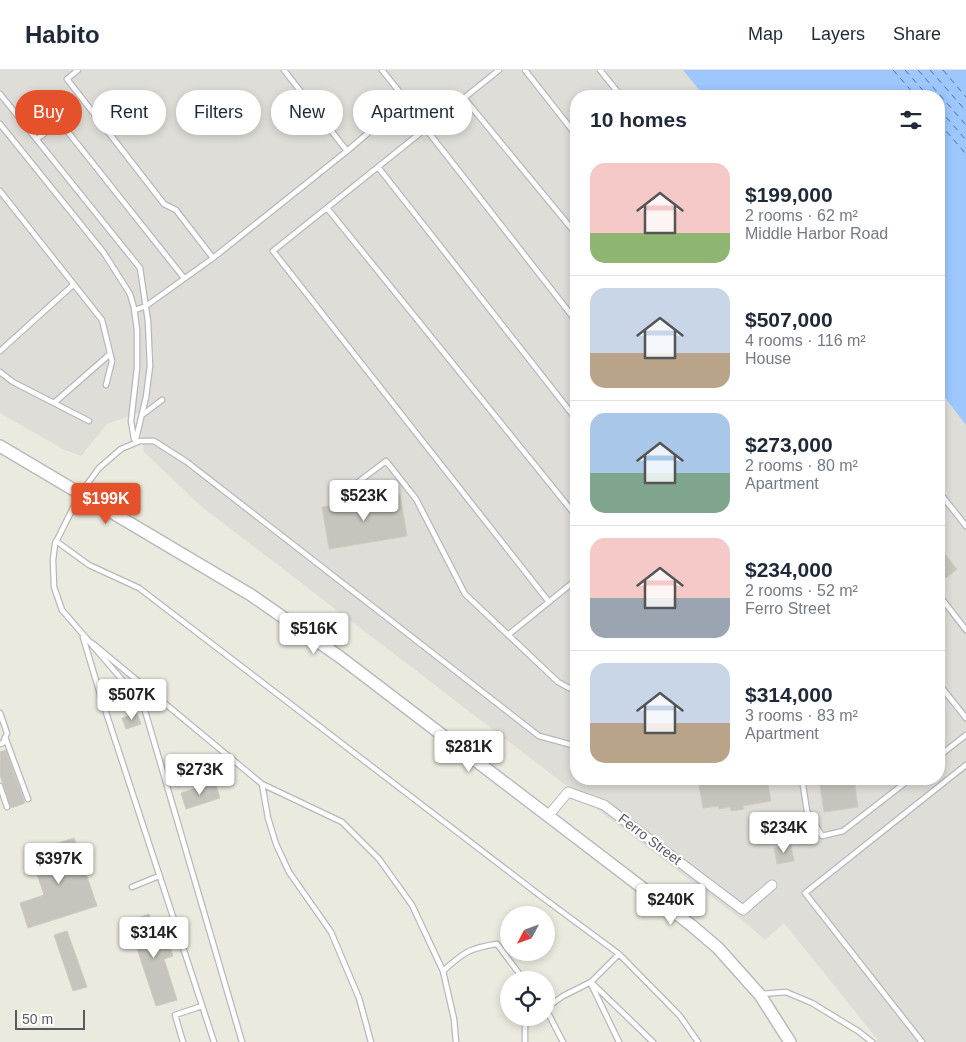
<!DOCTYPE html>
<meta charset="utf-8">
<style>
:root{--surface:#fff;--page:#f2f2f3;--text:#1f2937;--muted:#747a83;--line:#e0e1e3;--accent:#e5512b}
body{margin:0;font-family:Helvetica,sans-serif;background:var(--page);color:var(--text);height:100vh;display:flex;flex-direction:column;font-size:19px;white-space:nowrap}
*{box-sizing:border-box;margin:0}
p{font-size:16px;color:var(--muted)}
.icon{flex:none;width:28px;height:28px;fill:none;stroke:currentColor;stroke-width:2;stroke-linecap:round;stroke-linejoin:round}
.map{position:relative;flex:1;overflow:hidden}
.sheet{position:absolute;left:570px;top:20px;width:375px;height:695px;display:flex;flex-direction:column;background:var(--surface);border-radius:20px;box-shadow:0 2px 8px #0003}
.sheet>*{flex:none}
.top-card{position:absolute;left:15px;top:20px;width:475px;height:45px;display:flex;gap:10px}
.needle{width:32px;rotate:229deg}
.controls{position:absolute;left:500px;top:836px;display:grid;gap:10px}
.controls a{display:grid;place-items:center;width:55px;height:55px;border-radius:50%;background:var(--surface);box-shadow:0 2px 8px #0003;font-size:25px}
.scale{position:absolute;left:15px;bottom:12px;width:70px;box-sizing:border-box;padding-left:5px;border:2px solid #585a60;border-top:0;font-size:14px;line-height:18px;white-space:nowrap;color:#585a60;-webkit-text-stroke:4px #fff;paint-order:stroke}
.price{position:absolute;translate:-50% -42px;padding:0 11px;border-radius:5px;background:#fff;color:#222;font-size:16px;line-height:32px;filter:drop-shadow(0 1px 2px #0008)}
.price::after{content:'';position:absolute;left:50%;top:30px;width:15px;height:11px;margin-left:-8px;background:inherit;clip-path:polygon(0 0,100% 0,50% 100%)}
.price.selected{background:var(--accent);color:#fff}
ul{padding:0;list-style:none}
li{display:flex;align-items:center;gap:15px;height:125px;padding:0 20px}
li+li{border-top:1px solid var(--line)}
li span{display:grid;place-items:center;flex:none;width:140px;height:100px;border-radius:15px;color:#555}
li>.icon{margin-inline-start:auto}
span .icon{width:60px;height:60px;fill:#fffc;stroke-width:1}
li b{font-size:21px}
h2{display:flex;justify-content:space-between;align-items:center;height:60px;padding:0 20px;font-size:21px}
.tag{padding:0 18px;border-radius:22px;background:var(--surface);box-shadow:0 2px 8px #0003;font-size:18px;line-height:45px}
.tag.selected{background:var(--accent);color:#fff}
header{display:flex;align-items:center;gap:30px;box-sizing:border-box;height:70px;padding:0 25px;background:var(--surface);border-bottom:1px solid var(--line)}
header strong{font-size:24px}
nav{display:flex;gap:28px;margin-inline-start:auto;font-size:18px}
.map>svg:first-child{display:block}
.industrial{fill:#deddd7}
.water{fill:#9dc7fd}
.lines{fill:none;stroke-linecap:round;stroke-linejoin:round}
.ferry{stroke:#416fbf;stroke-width:1;stroke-dasharray:6 5;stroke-linecap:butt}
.building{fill:#c6c4bc;stroke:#cfccbe}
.service-casing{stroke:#b7b8be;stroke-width:7}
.minor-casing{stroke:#b7b8be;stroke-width:11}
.secondary-casing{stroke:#b8bac1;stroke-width:14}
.service{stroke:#fff;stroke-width:4.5}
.minor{stroke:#fff;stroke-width:9}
.secondary{stroke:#fff;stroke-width:11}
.labels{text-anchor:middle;stroke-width:4;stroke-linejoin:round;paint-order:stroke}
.street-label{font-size:14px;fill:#585a60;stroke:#fff}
</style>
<header>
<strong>Habito</strong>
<nav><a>Map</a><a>Layers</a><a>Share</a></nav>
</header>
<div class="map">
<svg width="966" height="972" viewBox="0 0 966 972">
<rect width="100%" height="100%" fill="#ebeadf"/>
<path class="industrial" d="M 0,0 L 683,0 L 704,26 L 576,26 L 576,709 L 939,709 L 939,320 L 966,355 L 966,972 L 873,972 L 878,970 L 784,853 L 765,870 L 742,850 L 202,437 L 144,382 L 138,343 L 107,354 L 81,386 L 63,379 L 0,343 Z"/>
<path class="water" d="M 683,0 L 966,0 L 966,355 L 939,320 L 939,26 L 704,26 Z"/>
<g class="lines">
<path class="ferry" d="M 893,0 L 916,26
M 905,0 L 928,26
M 918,0 L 966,55
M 930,0 L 966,41
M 943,0 L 966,27
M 939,39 L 966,70
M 939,53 L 966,84"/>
</g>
<path class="building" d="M 400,425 L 407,466 L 329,479 L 322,437 Z
M 939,477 L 957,499 L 946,508 L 939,498 Z
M 137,643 L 141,654 L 126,659 L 122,648 Z
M 6,680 L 25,733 L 11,738 L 0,705 L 0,682 Z
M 698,709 L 767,709 L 771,731 L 743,736 L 744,739 L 731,741 L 730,737 L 719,739 L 718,736 L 703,738 Z
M 819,709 L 854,709 L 858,737 L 824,742 Z
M 215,712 L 220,728 L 186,739 L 181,723 Z
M 74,768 L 97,836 L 28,858 L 20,833 L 44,825 L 31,786 L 40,783 L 39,779 Z
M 791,775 L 794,791 L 777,794 L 774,778 Z
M 149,844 L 158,871 L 167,868 L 173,886 L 164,889 L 177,930 L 156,936 L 128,851 Z
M 67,861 L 87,917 L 73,921 L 54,865 Z"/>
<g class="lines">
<defs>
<path id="service" d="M 78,0 L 67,9 L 164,134 L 176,140 L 213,188 L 347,81 L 284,0
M 499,0 L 273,181 L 549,532
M 525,0 L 576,65
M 600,0 L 621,26
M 0,24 L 140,198 L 148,251 L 150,296 L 146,327 L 135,373
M 464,28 L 576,164
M 0,54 L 104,183 L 130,224 L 134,238 L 137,260 L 137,298 L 131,351 L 134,369
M 426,59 L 576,251
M 37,69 L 60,52 L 184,208
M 347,81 L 402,34 L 402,25 L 382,0
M 378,97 L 576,349
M 0,121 L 102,250 L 112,291 L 106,315
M 327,138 L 576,446
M 135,240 L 146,236 L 213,188
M 0,281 L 73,215
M 0,302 L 13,312 L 89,351
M 54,333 L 110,284
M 142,345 L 162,330
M 939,422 L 966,456
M 341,425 L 386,391 L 416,429 L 465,524 L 558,612 L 569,618 L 576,616
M 56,471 L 89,495 L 139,518 L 542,827 L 619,884 L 680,946 L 698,972
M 939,525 L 966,560
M 508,565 L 576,510
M 83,567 L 100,624 L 214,972
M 92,573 L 262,714 L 342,752 L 379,789 L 412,835 L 443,901
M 939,614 L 966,648
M 0,643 L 7,663 L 3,673 L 0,674
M 5,667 L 28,729
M 939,686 L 966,665
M 802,709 L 807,741 L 822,766 L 843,761 L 910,709
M 262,714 L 268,748 L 276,774 L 289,802 L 331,862 L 359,928 L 371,972
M 0,716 L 7,737
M 132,817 L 159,806
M 591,912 L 653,972
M 592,916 L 619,972
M 762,924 L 786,922 L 812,933 L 858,961 L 872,972
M 546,938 L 563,926 L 591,912 L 619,884
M 546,939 L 563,972
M 183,972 L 175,945 L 202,936
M 242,972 L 143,634 L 62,540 L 54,517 L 53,490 L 55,474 L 80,424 L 99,398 L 121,379 L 140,371 L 154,371 L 187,392 L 539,666 L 576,676
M 456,972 L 454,949 L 443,901 C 463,883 469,878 497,874 L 524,910
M 525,972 L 525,955 L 535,948
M 922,972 L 805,823 L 966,695"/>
<path id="minor" d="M 548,746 L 568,722 L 604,735 L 743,840 L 772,815"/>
<path id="secondary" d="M 0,376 L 251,525 L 340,587 L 691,855 L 718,878 L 760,925 L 790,972"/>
</defs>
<use href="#service" class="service-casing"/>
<use href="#minor" class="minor-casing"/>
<use href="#secondary" class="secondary-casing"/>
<use href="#service" class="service"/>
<use href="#minor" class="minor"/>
<use href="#secondary" class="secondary"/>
</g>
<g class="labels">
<g class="street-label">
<text transform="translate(650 769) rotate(37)" y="5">Ferro Street</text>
</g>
</g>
</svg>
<div class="controls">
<a><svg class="needle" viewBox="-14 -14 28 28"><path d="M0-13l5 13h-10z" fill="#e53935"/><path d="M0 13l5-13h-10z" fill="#747a83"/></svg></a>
<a><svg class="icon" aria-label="locate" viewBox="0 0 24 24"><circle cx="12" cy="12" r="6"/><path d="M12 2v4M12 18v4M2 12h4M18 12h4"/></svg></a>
</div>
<div class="scale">50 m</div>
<b class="price" style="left:364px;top:452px">$523K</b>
<b class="price selected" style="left:106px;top:455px">$199K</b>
<b class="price" style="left:314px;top:585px">$516K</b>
<b class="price" style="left:132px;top:651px">$507K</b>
<b class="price" style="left:469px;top:703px">$281K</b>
<b class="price" style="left:200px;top:726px">$273K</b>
<b class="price" style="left:784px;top:784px">$234K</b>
<b class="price" style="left:59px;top:815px">$397K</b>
<b class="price" style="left:671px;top:856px">$240K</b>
<b class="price" style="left:154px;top:889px">$314K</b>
<div class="top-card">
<a class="tag selected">Buy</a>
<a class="tag">Rent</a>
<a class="tag">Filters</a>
<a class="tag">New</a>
<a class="tag">Apartment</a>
</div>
<section class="sheet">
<h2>10 homes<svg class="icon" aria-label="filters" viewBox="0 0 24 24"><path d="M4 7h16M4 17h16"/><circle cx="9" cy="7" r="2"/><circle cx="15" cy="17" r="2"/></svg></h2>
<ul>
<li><span style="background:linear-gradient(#f6c9c9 70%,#8fb573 0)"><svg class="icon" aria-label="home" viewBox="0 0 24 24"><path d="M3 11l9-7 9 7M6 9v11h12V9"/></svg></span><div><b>$199,000</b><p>2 rooms · 62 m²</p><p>Middle Harbor Road</p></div></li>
<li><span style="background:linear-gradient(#c9d6e8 65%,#b9a48a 0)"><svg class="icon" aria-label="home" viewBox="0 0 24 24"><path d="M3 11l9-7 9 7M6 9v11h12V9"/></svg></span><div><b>$507,000</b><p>4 rooms · 116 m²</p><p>House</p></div></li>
<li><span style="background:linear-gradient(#a9c7e8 60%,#7fa58c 0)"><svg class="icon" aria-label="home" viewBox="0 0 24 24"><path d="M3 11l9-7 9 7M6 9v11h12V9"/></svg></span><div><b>$273,000</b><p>2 rooms · 80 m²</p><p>Apartment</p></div></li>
<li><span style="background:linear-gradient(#f6c9c9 60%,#9aa5b1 0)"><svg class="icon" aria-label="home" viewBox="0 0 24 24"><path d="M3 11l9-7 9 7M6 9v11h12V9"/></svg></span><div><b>$234,000</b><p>2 rooms · 52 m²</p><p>Ferro Street</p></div></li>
<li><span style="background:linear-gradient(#c9d6e8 60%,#b9a48a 0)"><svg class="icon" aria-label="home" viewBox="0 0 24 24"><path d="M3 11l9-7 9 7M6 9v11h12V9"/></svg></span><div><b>$314,000</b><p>3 rooms · 83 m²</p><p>Apartment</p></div></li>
</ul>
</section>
</div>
